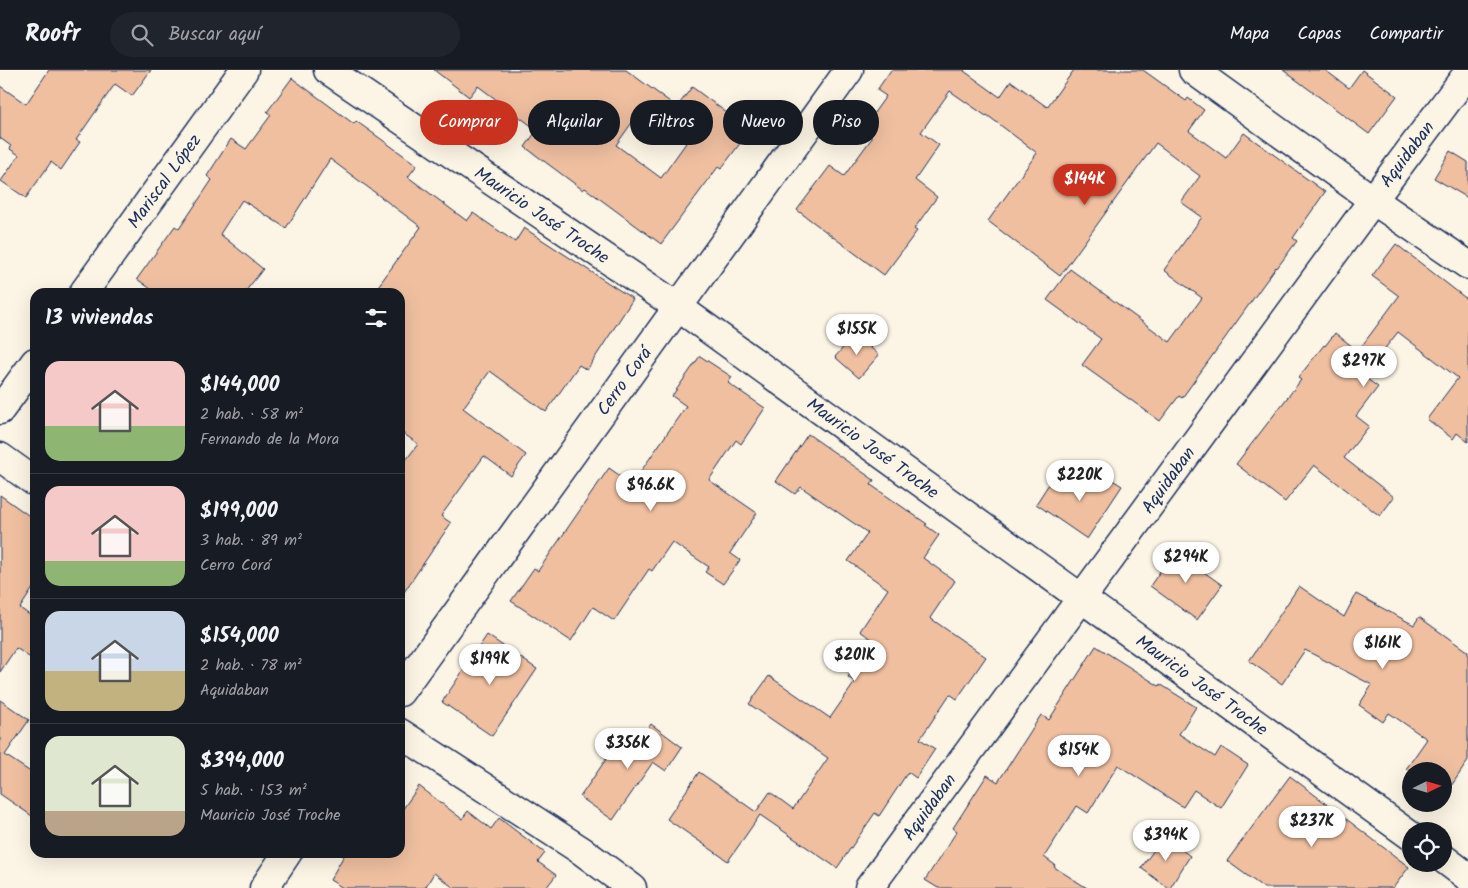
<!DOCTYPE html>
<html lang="es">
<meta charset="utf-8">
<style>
:root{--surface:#171b24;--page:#20242c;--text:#f1f3f6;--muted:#9ea1a6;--line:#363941;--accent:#c8321e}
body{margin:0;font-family:Kalam,sans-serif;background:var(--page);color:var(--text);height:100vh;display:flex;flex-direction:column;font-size:19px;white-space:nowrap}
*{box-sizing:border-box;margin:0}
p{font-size:16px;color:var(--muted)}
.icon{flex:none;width:28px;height:28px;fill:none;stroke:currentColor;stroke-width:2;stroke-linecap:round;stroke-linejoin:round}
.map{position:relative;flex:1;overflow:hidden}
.side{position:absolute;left:30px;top:218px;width:375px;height:570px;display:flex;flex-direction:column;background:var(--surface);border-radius:15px;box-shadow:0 5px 20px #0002}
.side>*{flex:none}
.guide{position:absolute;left:420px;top:30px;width:475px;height:45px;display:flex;gap:10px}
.needle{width:32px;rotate:85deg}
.controls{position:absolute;left:1402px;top:692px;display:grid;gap:10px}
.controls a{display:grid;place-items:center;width:50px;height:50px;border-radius:50%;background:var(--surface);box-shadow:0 5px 20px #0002;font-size:25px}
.price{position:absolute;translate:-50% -42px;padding:0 11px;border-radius:18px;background:#fff;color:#222;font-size:16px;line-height:32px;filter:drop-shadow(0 1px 2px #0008)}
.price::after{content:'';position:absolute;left:50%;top:30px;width:15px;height:11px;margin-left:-8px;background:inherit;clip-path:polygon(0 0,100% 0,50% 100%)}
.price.active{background:var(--accent);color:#fff}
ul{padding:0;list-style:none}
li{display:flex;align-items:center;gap:15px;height:125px;padding:0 15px}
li+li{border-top:1px solid var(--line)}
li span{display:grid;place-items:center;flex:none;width:140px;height:100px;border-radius:15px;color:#555}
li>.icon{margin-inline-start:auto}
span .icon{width:60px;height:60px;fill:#fffc;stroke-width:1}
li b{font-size:21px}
h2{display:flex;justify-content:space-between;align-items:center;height:60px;padding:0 15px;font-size:21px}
.chip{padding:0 18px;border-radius:22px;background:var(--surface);box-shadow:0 5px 20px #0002;font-size:18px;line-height:45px}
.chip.active{background:var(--accent);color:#fff}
header{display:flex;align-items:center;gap:30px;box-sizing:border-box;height:70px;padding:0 25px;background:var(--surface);border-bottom:1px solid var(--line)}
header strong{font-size:24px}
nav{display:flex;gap:28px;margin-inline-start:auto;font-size:18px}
.search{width:350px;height:45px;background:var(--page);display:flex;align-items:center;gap:12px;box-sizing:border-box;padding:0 18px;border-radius:28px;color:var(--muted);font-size:19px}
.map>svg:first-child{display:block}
.building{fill:#efbfa0;stroke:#1b2f5e;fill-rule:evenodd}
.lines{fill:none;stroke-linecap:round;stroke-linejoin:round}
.minor-casing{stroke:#1b2f5e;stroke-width:31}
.minor{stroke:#fcf5e5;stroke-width:28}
.labels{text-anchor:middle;stroke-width:4;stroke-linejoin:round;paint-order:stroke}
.street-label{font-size:18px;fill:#1b2f5e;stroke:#fcf5e5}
</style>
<header>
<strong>Roofr</strong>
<div class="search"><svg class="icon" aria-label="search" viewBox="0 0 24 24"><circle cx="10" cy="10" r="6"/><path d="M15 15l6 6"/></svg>Buscar aquí</div>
<nav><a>Mapa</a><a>Capas</a><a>Compartir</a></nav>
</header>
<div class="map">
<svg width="1468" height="818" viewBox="0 0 1468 818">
<rect width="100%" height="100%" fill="#fcf5e5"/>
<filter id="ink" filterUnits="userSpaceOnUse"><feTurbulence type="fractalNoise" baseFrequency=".02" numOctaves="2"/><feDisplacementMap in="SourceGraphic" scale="10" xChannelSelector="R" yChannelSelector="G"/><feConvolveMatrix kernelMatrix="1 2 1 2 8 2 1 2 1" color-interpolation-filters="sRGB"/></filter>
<g filter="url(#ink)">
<path class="building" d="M 49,0 L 151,0 L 132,26 L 115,14 L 76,70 L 80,72 L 61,100 L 51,92 L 26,128 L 1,111 L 19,85 L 10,79 L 11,76 L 0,68 L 0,16 L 26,34 Z
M 434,0 L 626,0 L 677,37 L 692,17 L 750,60 L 721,99 L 718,97 L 661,174 L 585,118 L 583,120 L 525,77 L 537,60 L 478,16 L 469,27 ZM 641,40 L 686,73 L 661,108 L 616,75 Z
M 891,0 L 965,0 L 964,1 L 1000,27 L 1011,11 L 1047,37 L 1074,0 L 1143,0 L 1186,31 L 1188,28 L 1204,40 L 1189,61 L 1226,88 L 1244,63 L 1325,122 L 1293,168 L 1297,171 L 1277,198 L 1276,197 L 1182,328 L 1179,326 L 1160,351 L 1082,295 L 1101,269 L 1047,230 L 1070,199 L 1170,272 L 1202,228 L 1164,200 L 1202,147 L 1181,132 L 1200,106 L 1156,73 L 1060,206 L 988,151 L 1037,83 L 987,45 L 986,46 L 950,21 L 921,62 L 939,75 L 915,110 L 937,127 L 914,159 L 917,161 L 884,205 L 797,140 L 830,96 L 844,106 L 872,68 L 861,61 L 886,26 L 877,20 Z
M 1283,0 L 1325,0 L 1349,18 L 1362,0 L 1397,26 L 1369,64 Z
M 292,8 L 354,54 L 356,51 L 417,95 L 408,107 L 467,151 L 473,143 L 515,172 L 524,158 L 633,229 L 587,300 L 579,295 L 546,342 L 490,301 L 463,338 L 526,385 L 511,406 L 484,386 L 441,446 L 451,453 L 400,528 L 400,398 L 418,374 L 400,361 L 400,222 L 374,222 L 421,157 L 330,89 L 286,158 L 242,130 L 220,164 L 263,199 L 245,222 L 155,222 L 137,209 L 175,156 L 179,159 L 212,110 L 207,106 L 231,69 L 246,79 L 271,45 L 267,42 Z
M 1450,81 L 1468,92 L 1468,128 L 1434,108 Z
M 1396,174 L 1468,230 L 1468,372 L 1457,363 L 1453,369 L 1427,349 L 1458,308 L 1398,262 L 1363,306 L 1378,317 L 1356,346 L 1369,356 L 1344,388 L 1394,427 L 1380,446 L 1314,395 L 1285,432 L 1236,394 L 1301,310 L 1298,308 L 1324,275 L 1325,276 L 1335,263 L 1358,281 L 1399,226 L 1372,206 Z
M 855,264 L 879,285 L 859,308 L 835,287 Z
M 700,286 L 732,307 L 728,313 L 765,338 L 741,374 L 736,370 L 709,410 L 757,443 L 730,483 L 740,490 L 723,514 L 705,502 L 709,497 L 672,472 L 652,501 L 649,499 L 614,551 L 593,537 L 571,571 L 511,531 L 534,498 L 538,501 L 609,398 L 632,414 L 686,336 L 672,326 Z
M 808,364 L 874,410 L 871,415 L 927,454 L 925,455 L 939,465 L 923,488 L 955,511 L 930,548 L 986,587 L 957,629 L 950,624 L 920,669 L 935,679 L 916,708 L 908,702 L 879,746 L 875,743 L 837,798 L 760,745 L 728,791 L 667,749 L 699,702 L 756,742 L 770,722 L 793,739 L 828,688 L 749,634 L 769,606 L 830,648 L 855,612 L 848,607 L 873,570 L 860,561 L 888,519 L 848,491 L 868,463 L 801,417 L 795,424 L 776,411 Z
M 1095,399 L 1122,416 L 1087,469 L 1036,434 L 1054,406 L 1079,423 Z
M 0,425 L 35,450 L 35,515 L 20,538 L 35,549 L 35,591 L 16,578 L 0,602 Z
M 1177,477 L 1200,493 L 1197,497 L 1222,515 L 1197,550 L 1150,516 Z
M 1299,516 L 1344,547 L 1356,524 L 1414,555 L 1419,547 L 1468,582 L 1468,691 L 1445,725 L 1444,701 L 1411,702 L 1406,699 L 1427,669 L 1389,643 L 1383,652 L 1359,635 L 1372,615 L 1305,580 L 1282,614 L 1249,591 Z
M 487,565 L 537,599 L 492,666 L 442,632 Z
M 1096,576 L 1159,616 L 1160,614 L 1196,637 L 1179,664 L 1215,687 L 1221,677 L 1248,695 L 1221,738 L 1194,720 L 1183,737 L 1118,695 L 1088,743 L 1077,736 L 1044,787 L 1055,795 L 1054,797 L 1087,818 L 938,818 L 925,810 L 957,761 L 953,758 L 987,705 L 998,712 L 1041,645 L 1049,650 Z
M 0,630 L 29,650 L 5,685 L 35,705 L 35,748 L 0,724 Z
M 651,654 L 682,677 L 666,701 L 653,692 L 613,750 L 580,727 L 620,669 L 634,678 Z
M 1290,706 L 1409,797 L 1393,818 L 1264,818 L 1227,791 Z
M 419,716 L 462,749 L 468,741 L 491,759 L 499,748 L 545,783 L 538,792 L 556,805 L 546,818 L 454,818 L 434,803 L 425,818 L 343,818 L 330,810 L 346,782 L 400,782 L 400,743 Z
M 1164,766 L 1190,786 L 1170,818 L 1168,818 L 1141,798 Z"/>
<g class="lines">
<defs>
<path id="minor" d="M 328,0 L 678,237 L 1411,766
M 1193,0 L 1373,130 L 1468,195
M 84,222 L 244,0
M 0,340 L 35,292
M 0,387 L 35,412
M 400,622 L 849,0
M 400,663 L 582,781 L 632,818
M 1444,789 L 1468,807
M 264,818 L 288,782
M 869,818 L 1373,130 L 1468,3"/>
</defs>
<use href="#minor" class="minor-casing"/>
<use href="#minor" class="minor"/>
</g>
</g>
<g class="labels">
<g class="street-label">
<text transform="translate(1407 84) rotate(-53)" y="6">Aquidaban</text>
<text transform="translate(164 111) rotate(-54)" y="6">Mariscal López</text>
<text transform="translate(542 145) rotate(34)" y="6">Mauricio José Troche</text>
<text transform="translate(624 311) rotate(-54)" y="6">Cerro Corá</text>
<text transform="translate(873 378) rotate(36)" y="6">Mauricio José Troche</text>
<text transform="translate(1168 410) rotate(-54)" y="6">Aquidaban</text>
<text transform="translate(1202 615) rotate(36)" y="6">Mauricio José Troche</text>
<text transform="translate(929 737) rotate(-54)" y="6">Aquidaban</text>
</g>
</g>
</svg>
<div class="controls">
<a><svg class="needle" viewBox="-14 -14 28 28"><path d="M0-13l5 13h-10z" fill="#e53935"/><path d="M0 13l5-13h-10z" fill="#9ea1a6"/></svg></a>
<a><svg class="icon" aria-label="locate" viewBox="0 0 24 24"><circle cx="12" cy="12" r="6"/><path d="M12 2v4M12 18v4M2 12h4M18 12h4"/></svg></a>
</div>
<b class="price active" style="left:1085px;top:136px">$144K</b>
<b class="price" style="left:857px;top:286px">$155K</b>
<b class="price" style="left:1364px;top:318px">$297K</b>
<b class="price" style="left:1080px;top:432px">$220K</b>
<b class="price" style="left:651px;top:442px">$96.6K</b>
<b class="price" style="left:1186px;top:514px">$294K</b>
<b class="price" style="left:1383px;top:600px">$161K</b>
<b class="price" style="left:855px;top:612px">$201K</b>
<b class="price" style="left:490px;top:616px">$199K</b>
<b class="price" style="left:628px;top:700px">$356K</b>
<b class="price" style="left:1079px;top:707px">$154K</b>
<b class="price" style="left:1312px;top:778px">$237K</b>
<b class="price" style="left:1166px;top:792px">$394K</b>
<div class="guide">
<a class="chip active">Comprar</a>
<a class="chip">Alquilar</a>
<a class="chip">Filtros</a>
<a class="chip">Nuevo</a>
<a class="chip">Piso</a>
</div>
<section class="side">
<h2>13 viviendas<svg class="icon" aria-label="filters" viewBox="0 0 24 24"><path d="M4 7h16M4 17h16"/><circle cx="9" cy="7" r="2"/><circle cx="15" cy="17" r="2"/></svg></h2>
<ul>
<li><span style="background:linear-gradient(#f6c9c9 65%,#8fb573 0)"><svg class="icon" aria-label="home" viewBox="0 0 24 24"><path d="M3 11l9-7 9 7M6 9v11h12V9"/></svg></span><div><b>$144,000</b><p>2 hab. · 58 m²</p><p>Fernando de la Mora</p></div></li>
<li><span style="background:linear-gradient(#f6c9c9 75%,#8fb573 0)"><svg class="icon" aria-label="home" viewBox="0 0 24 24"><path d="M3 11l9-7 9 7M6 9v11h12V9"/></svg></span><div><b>$199,000</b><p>3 hab. · 89 m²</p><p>Cerro Corá</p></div></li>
<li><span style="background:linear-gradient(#c9d6e8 60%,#c2b280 0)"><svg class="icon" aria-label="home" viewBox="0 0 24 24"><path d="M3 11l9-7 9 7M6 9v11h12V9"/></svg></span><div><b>$154,000</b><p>2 hab. · 78 m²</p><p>Aquidaban</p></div></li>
<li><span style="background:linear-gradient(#dfe7d0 75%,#b9a48a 0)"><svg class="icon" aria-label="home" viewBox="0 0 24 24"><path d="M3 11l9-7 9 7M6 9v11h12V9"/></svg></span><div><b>$394,000</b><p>5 hab. · 153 m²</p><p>Mauricio José Troche</p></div></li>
</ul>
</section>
</div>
